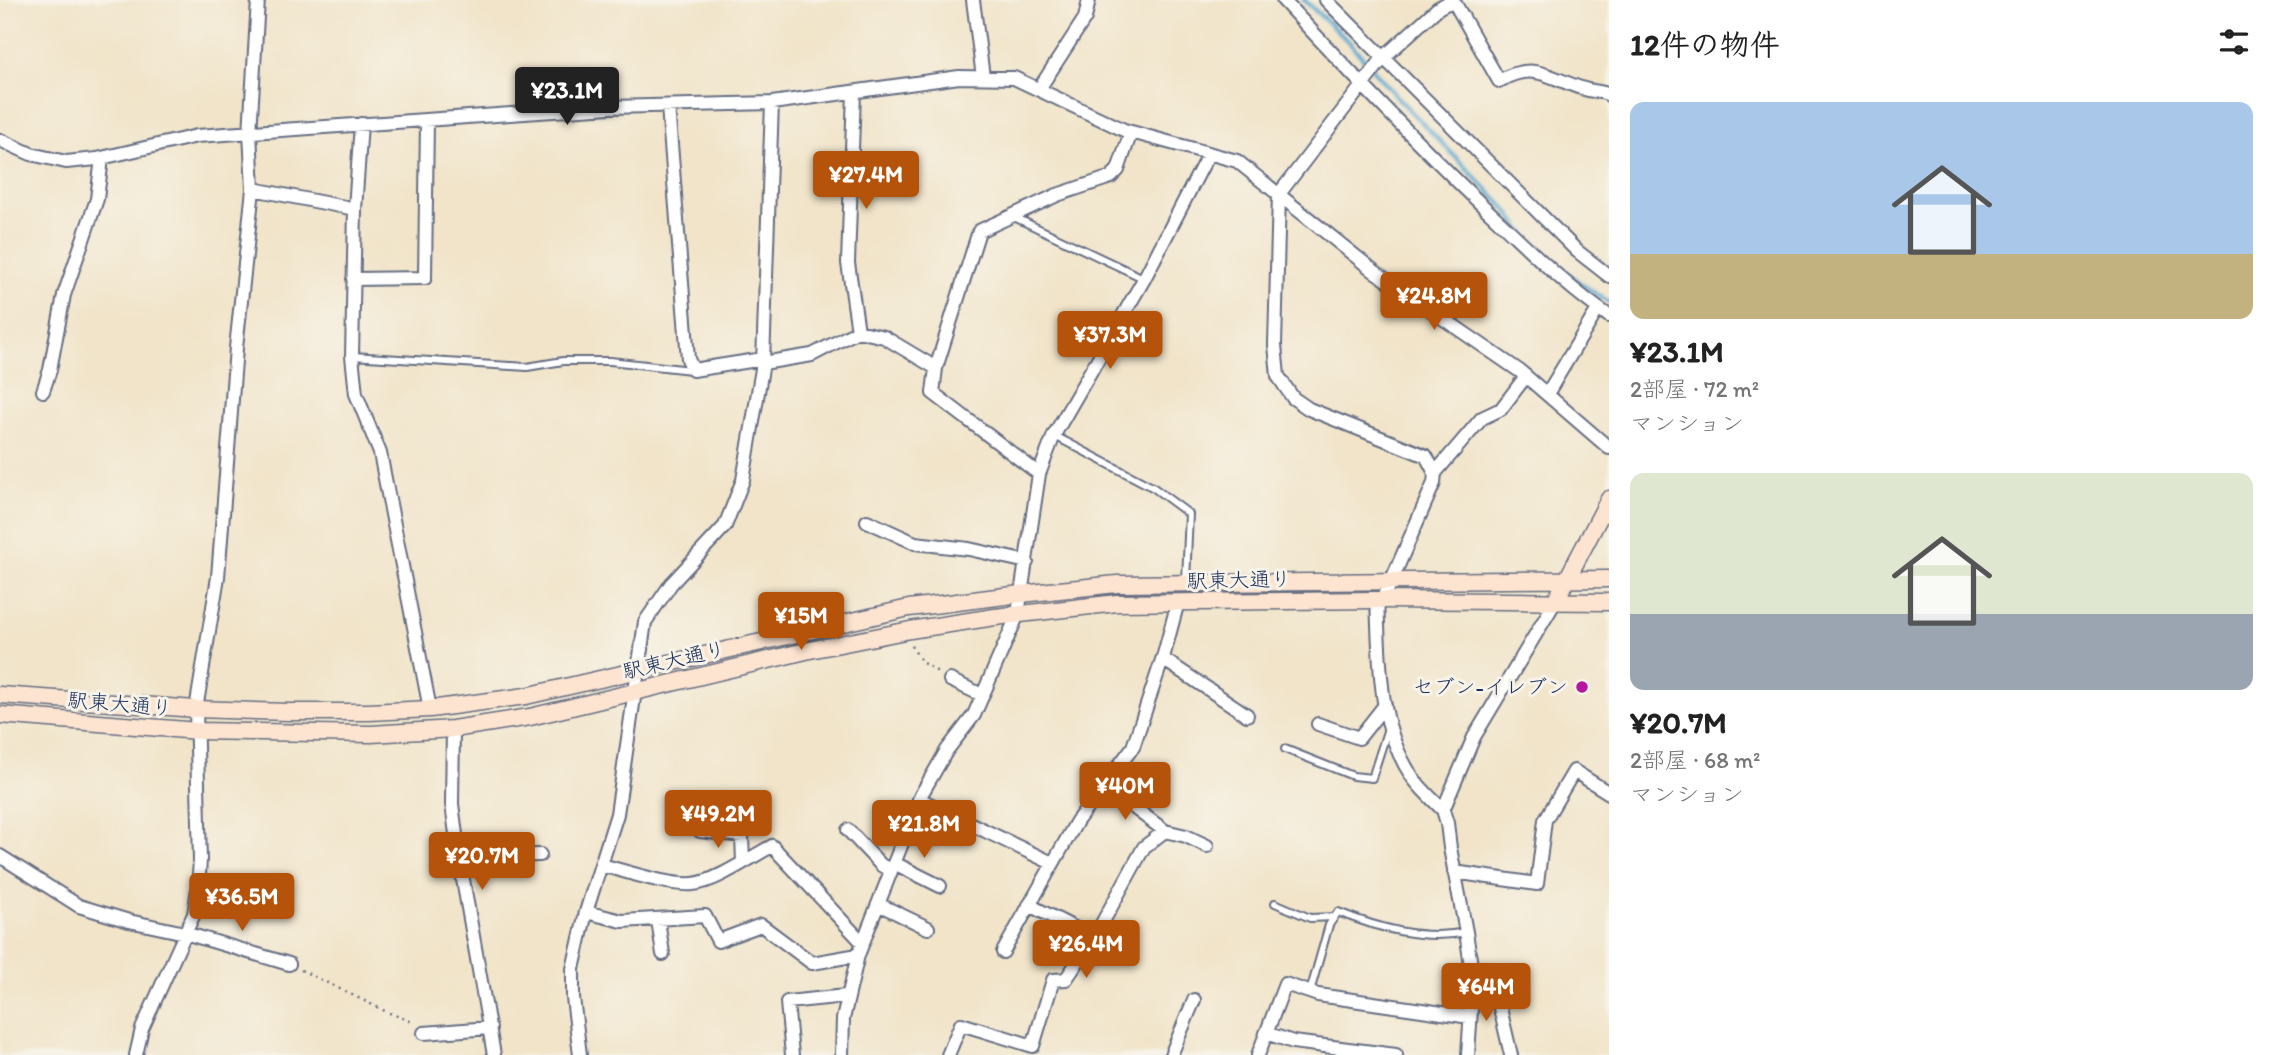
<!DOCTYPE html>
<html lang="ja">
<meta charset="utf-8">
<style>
:root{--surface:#fff;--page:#f6f6f6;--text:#222;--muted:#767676;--accent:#b45309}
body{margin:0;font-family:Itim,"Klee One",sans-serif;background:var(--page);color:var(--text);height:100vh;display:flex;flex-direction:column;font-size:26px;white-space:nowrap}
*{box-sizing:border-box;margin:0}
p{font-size:23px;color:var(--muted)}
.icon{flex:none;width:38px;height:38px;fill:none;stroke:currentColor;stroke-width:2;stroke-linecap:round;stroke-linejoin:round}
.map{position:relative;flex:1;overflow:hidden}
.sheet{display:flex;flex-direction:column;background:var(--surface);width:665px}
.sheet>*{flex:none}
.price{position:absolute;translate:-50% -60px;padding:0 16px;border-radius:7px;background:var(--accent);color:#fff;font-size:23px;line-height:46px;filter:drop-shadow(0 2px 4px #0008)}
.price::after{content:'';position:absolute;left:50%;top:42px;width:21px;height:16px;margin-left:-10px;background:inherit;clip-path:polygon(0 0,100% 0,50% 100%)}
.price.current{background:#222;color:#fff}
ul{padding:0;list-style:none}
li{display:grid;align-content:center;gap:14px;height:371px;padding:0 21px}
li span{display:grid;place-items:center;height:217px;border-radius:14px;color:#555}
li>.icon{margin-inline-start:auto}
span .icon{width:126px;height:126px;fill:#fffc;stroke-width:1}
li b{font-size:30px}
h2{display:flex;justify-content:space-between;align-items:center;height:84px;padding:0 21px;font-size:30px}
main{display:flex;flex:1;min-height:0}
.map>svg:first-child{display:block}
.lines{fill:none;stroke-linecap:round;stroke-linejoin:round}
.stream{stroke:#56a7d1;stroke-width:4.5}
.lane-casing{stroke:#666e83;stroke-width:10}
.street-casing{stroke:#666e83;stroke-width:16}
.secondary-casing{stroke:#666e83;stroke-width:19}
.path{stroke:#666e83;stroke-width:2.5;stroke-dasharray:2 5;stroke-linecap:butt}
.lane{stroke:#fff;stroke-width:6}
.street{stroke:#fff;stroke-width:12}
.secondary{stroke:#fde4d0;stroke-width:16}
.poi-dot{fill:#b5179e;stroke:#f7f3e8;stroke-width:2.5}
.labels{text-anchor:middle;stroke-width:6;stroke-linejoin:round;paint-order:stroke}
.street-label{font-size:21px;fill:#1b2f5e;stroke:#f7f3e8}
.poi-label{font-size:21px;fill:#1b2f5e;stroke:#f7f3e8;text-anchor:end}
</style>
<main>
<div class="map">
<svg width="1609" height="1055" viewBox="0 0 1609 1055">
<rect width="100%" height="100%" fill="#f7f3e8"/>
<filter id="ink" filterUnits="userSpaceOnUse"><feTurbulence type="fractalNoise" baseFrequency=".0143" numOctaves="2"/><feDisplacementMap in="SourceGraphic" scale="14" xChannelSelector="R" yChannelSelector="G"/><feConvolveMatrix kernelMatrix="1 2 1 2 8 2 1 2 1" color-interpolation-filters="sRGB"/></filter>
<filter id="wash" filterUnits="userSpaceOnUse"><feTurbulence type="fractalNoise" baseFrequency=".00686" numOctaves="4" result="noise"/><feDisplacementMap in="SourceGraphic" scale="28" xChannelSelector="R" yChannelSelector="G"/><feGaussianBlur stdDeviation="1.57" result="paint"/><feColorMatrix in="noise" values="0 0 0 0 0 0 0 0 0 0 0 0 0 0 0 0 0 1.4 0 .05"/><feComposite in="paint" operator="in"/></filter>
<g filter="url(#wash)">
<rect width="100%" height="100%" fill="#f1e4c9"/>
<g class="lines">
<path class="stream" d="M 1304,0 L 1350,43 L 1395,95 L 1507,210 C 1528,243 1575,282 1609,302"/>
</g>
</g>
<g filter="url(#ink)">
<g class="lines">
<defs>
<path id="lane" d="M 1014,217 L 1143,278
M 352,356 L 527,367 L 563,361 L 610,361 L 691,370
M 1055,436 L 1154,488 L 1189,514 L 1186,581
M 1285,749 L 1353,776 L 1372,778 L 1388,728
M 1275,903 L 1310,918 L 1334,917
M 1310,992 L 1329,925 L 1338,912 C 1378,928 1423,941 1466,932"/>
<path id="street" d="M 973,0 L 983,77
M 1283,0 C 1353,76 1424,151 1500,222 C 1535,255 1569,289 1609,316
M 1326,0 L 1577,251 L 1609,276
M 1453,0 L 1499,81 C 1537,59 1552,81 1588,90 C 1595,92 1602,91 1609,95
M 1039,89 L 1085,18 L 1089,0
M 854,92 L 848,263 L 858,331
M 668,106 L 688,359 L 693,370 L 763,359
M 361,124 L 355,209 L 352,356 L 356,394 L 380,453 L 430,709
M 0,140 L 31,154 L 66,162 L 97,159 L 197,136 L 610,107 L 772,103 L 959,77 L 1014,78 L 1124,130 L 1237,161 L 1374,271 L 1521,372 L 1609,448
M 253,189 L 355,209
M 353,279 L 425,278 L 427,120
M 763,363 L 812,355 L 858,331 L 884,337 L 936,368 L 933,393 L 1039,474
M 936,368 L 979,231 L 1057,195 L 1111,177 L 1118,170 L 1131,132
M 43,391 L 50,370 L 64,295 L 97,199 L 102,158
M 1547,394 L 1598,309
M 1435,473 L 1482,418 L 1501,409 L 1526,376
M 867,521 L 915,543 L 969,549 L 1027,562
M 1377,600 C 1380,661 1377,726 1413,778 C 1422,790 1433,800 1443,810
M 1383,600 L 1434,483 L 1435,473 L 1426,456 L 1309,409 L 1293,398 L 1278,376 L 1275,345 L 1279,194 L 1383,58 L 1438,8 L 1453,0
M 1163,659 L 1247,715
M 950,680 L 982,695
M 1318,724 L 1359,738 L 1385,705
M 453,729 L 452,804 L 459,857 L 494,1055
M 1105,786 L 1165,831
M 919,799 L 1052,863
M 848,830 L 881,865 L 891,871
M 700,831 L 742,836 L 743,862
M 0,856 L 79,906 L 129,921 L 185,933 L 289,964
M 459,857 L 540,855
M 894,863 L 940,886
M 601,865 C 626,871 668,886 693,884 C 716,882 751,857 772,846 L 863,943
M 1454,872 L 1537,884 L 1545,820 L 1574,771 L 1609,793
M 878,904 L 928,928
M 1029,905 L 1094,938
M 586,912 L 622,921 L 705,916 L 718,941 L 761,925 L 812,963 L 858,955
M 658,920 L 663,954
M 1003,952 L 1077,821 L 1133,747 L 1164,654 L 1178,602
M 1473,979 L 1495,987 L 1511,1055
M 424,1033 L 490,1028
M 1266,1033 L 1293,1042 L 1396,1055
M 136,1055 L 142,1029 L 194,914 L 198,889 L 200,860 L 196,709 L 218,577 L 236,348 L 253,189 L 250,133 L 258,0
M 580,1055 L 573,998 L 573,969 L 586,912 L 617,814 L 645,622 L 671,584 L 725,526 L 743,480 L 763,363 L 772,103
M 792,1055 L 787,1002 L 846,996
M 842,1055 L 843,1019 L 858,955 L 921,795 L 947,750 L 974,715 L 1018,614 L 1039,474 L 1054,435 L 1144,279 L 1209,153
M 948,1055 L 961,1024 L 1033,1046 L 1053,980 L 1066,979 L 1094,938 L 1144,847 L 1165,831 L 1186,836 L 1207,846
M 1171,1055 L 1194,1000
M 1258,1055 L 1285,984 L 1318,995 L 1470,1017
M 1468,1055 L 1473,979 L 1466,932 L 1450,848 L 1447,823 L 1443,810 L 1474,737 L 1555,602"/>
<path id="secondary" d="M 1555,602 L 1609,499
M 0,695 L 196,709 L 288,712 L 369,712 L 430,709 L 526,696 L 909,608 L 1021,594 L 1117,584 L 1609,579
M 0,715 L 198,731 L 371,734 L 453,729 L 530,717 L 810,650 L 910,630 L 995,617 L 1117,603 L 1377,600 L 1609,602"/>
</defs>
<use href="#lane" class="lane-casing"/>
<use href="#street" class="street-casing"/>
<use href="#secondary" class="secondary-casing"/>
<path class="path" d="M 911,646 L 923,663 L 938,672
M 301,970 L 387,1012 L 415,1023"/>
<use href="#lane" class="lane"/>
<use href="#street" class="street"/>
<use href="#secondary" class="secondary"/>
</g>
</g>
<circle class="poi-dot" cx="1582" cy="687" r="7"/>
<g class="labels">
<g class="street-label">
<text transform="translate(1239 580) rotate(-1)" y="7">駅東大通り</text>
<text transform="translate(674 660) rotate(-13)" y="7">駅東大通り</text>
<text transform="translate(120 704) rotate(5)" y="7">駅東大通り</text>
</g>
<g class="poi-label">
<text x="1568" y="694">セブン-イレブン</text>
</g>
</g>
</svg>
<b class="price current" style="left:567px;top:127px">¥23.1M</b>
<b class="price" style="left:866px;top:211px">¥27.4M</b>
<b class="price" style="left:1434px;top:332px">¥24.8M</b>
<b class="price" style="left:1110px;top:371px">¥37.3M</b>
<b class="price" style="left:801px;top:652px">¥15M</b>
<b class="price" style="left:1125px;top:822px">¥40M</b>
<b class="price" style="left:718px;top:850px">¥49.2M</b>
<b class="price" style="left:924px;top:860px">¥21.8M</b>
<b class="price" style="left:482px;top:892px">¥20.7M</b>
<b class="price" style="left:242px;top:933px">¥36.5M</b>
<b class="price" style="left:1086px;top:980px">¥26.4M</b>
<b class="price" style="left:1486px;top:1023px">¥64M</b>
</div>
<section class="sheet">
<h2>12件の物件<svg class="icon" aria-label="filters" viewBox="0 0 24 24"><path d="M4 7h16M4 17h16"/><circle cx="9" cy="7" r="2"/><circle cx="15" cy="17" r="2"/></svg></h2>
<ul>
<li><span style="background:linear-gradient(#a9c7e8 70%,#c2b280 0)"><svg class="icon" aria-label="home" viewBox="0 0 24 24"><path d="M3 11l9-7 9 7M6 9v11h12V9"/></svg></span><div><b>¥23.1M</b><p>2部屋 · 72 m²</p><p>マンション</p></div></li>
<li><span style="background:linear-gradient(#dfe7d0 65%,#9aa5b1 0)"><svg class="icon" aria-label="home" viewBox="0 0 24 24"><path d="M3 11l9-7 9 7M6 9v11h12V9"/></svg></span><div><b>¥20.7M</b><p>2部屋 · 68 m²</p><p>マンション</p></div></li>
</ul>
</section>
</main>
